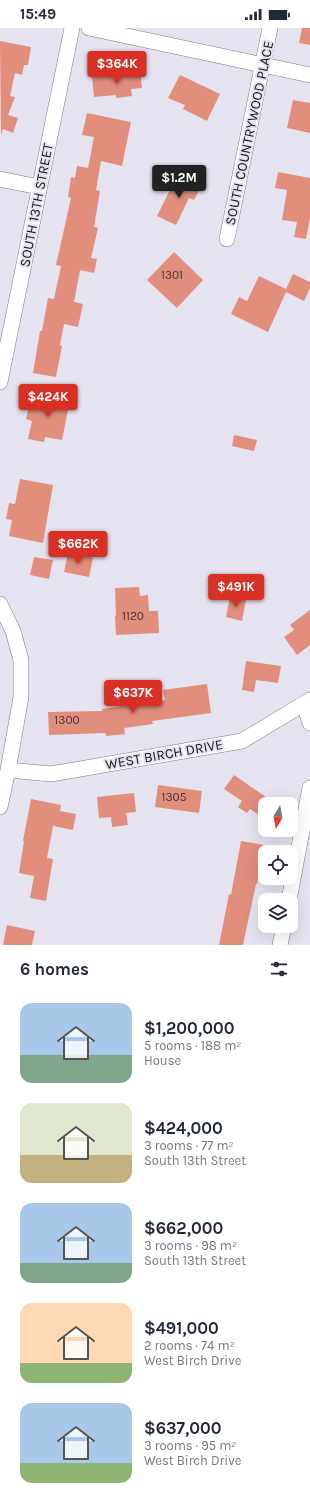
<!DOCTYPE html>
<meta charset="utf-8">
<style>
:root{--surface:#fff;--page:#f6f6f7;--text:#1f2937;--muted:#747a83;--accent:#d93025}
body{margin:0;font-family:Karla,sans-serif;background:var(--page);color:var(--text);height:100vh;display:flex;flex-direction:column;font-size:15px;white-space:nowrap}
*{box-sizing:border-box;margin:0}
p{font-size:13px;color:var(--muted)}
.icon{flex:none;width:22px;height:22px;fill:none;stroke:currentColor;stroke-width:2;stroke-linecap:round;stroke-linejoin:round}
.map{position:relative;height:917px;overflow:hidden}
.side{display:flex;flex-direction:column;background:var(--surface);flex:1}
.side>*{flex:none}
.needle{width:26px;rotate:190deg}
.buttons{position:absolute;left:258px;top:769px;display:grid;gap:8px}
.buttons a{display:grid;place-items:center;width:40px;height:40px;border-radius:8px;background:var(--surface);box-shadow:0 4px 16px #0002;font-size:20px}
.price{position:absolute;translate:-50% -34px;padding:0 9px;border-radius:4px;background:var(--accent);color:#fff;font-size:13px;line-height:26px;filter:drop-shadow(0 1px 2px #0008)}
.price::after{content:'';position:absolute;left:50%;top:24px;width:12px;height:9px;margin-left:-6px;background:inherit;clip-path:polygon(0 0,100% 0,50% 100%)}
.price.active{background:#222;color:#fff}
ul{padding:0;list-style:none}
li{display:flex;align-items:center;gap:12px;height:100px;padding:0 20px}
li span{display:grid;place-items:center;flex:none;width:112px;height:80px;border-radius:12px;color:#555}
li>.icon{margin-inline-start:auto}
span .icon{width:48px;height:48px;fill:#fffc;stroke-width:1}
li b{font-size:17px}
h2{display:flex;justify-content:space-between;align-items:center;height:48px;padding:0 20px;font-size:17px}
.status{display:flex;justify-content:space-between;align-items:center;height:28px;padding:0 20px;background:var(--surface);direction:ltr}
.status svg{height:11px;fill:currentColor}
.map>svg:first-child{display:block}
.building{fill:#e18e7d}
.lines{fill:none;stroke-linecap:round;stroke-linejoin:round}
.minor-casing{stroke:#7d7a85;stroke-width:16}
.minor{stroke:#fff;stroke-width:15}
.labels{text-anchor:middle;stroke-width:4;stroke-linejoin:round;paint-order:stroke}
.number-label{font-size:12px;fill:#493332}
.street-label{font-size:14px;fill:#161519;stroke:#e6e3f0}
</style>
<div class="status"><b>15:49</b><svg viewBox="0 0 49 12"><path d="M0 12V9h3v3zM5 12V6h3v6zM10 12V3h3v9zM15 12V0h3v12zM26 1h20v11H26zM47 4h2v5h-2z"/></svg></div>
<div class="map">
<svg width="310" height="917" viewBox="0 0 310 917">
<rect width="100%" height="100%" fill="#e6e3f0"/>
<path class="building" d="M 302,0 L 310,0 L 310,17 L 299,15 Z
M 0,13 L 31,19 L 28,37 L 24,37 L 22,47 L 15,45 L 10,68 L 15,69 L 8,87 L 18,90 L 13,105 L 3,101 L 1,106 Z
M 140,43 L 142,60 L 131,61 L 132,68 L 116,70 L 116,67 L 94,69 L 92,49 Z
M 180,47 L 220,66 L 207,93 L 183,81 L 185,77 L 168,70 Z
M 293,72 L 310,75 L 310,105 L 287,100 Z
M 87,85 L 131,94 L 122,138 L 101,133 L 96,162 L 100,163 L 94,199 L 98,200 L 91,230 L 97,231 L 94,245 L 80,242 L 74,274 L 83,276 L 78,299 L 64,296 L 60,317 L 62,318 L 56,349 L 33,345 L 40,303 L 42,303 L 48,270 L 54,271 L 61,238 L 56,237 L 71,170 L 68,169 L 71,149 L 75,150 L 77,138 L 88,140 L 94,109 L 82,107 Z
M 278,144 L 310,150 L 310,190 L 306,211 L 294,209 L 297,194 L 282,192 L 287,162 L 275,160 Z
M 178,146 L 202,157 L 194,172 L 189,170 L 176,197 L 157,188 Z
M 174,224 L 203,252 L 177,280 L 147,252 Z
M 293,246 L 310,254 L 310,260 L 304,273 L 286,264 L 268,304 L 231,286 L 239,269 L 247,273 L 259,248 L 286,261 Z
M 37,366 L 70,372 L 62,412 L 45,409 L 44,414 L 28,411 L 32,393 L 26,391 L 30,374 L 36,375 Z
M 234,407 L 257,412 L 254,423 L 232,418 Z
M 20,451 L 53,457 L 43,515 L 9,508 L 12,492 L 6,491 L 9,475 L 15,476 Z
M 68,525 L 93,530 L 89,549 L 64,544 Z
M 34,529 L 53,532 L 49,551 L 30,547 Z
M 139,559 L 140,568 L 148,567 L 149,583 L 158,583 L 159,605 L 116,607 L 115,588 L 116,588 L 115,560 Z
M 230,568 L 246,572 L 242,593 L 226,589 Z
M 310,582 L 310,617 L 297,627 L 284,609 L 294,602 L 290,597 Z
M 246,633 L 281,638 L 278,655 L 256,652 L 254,664 L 242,662 Z
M 207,656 L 211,685 L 152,693 L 153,696 L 124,700 L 125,706 L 106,708 L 105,705 L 49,707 L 48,684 L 102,683 L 102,681 L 165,672 L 163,662 Z
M 234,747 L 276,776 L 265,776 L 265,791 L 250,781 L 247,785 L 238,779 L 242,773 L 224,761 Z
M 158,757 L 202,763 L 199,785 L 155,779 Z
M 134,765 L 136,784 L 126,785 L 128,797 L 112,799 L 111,789 L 99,790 L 97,769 Z
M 31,771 L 61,777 L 60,783 L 76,786 L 73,802 L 53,798 L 47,830 L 53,831 L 46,873 L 30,870 L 34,848 L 19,845 L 24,813 L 23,813 Z
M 241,813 L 264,817 L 257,856 L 256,856 L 243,917 L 219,917 L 229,866 L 231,867 Z
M 7,897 L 35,903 L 32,917 L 3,917 Z"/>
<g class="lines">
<defs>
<path id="minor" d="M 89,0 L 310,47
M 0,151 L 39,159
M 227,211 L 270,0
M 0,354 L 72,0
M 0,576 L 13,603 L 21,632 L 21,669 L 8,742 L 0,779
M 304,676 L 310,695
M 8,742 L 51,746 L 242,713 L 310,672
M 289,872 L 310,760
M 280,917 L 284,898"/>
</defs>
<use href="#minor" class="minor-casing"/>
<use href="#minor" class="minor"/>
</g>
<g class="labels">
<g class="number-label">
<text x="172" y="251">1301</text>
<text x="133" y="592">1120</text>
<text x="67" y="696">1300</text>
<text x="174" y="773">1305</text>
</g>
<g class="street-label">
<text transform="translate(249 105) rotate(-78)" y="5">SOUTH COUNTRYWOOD PLACE</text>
<text transform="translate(36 177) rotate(-79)" y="5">SOUTH 13TH STREET</text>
<text transform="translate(164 726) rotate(-10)" y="5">WEST BIRCH DRIVE</text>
</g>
</g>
</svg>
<div class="buttons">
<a><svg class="needle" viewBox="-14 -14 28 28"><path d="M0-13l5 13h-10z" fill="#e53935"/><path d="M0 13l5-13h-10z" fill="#747a83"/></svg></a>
<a><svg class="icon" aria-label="locate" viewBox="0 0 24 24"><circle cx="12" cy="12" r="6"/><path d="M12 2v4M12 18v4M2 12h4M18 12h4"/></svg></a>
<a><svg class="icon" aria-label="layers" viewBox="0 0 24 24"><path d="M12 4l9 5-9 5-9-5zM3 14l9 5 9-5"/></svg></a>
</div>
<b class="price" style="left:117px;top:57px">$364K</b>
<b class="price active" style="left:179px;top:171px">$1.2M</b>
<b class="price" style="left:48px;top:390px">$424K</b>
<b class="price" style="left:78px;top:537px">$662K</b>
<b class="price" style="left:236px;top:580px">$491K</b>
<b class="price" style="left:133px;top:686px">$637K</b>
</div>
<section class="side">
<h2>6 homes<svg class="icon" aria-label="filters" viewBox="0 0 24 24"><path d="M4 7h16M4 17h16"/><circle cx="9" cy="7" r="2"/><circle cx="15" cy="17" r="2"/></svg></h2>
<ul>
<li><span style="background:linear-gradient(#a9c7e8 65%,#7fa58c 0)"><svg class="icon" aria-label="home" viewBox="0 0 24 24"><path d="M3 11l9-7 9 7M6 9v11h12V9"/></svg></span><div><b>$1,200,000</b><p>5 rooms · 188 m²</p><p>House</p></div></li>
<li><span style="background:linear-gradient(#dfe7d0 65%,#c2b280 0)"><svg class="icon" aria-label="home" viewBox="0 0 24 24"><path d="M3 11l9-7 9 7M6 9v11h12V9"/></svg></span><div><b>$424,000</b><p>3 rooms · 77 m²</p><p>South 13th Street</p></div></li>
<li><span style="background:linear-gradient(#a9c7e8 75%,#7fa58c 0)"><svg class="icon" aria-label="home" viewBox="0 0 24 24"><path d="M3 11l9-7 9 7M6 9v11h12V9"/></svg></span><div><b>$662,000</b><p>3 rooms · 98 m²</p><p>South 13th Street</p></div></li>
<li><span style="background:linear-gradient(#ffd9b3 75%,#8fb573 0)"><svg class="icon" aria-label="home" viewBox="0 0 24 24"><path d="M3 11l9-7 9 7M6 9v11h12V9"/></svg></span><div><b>$491,000</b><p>2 rooms · 74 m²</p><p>West Birch Drive</p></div></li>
<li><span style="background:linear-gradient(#a9c7e8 75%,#8fb573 0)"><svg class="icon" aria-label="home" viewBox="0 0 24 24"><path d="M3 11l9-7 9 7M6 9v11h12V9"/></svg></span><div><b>$637,000</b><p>3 rooms · 95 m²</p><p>West Birch Drive</p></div></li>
</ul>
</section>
